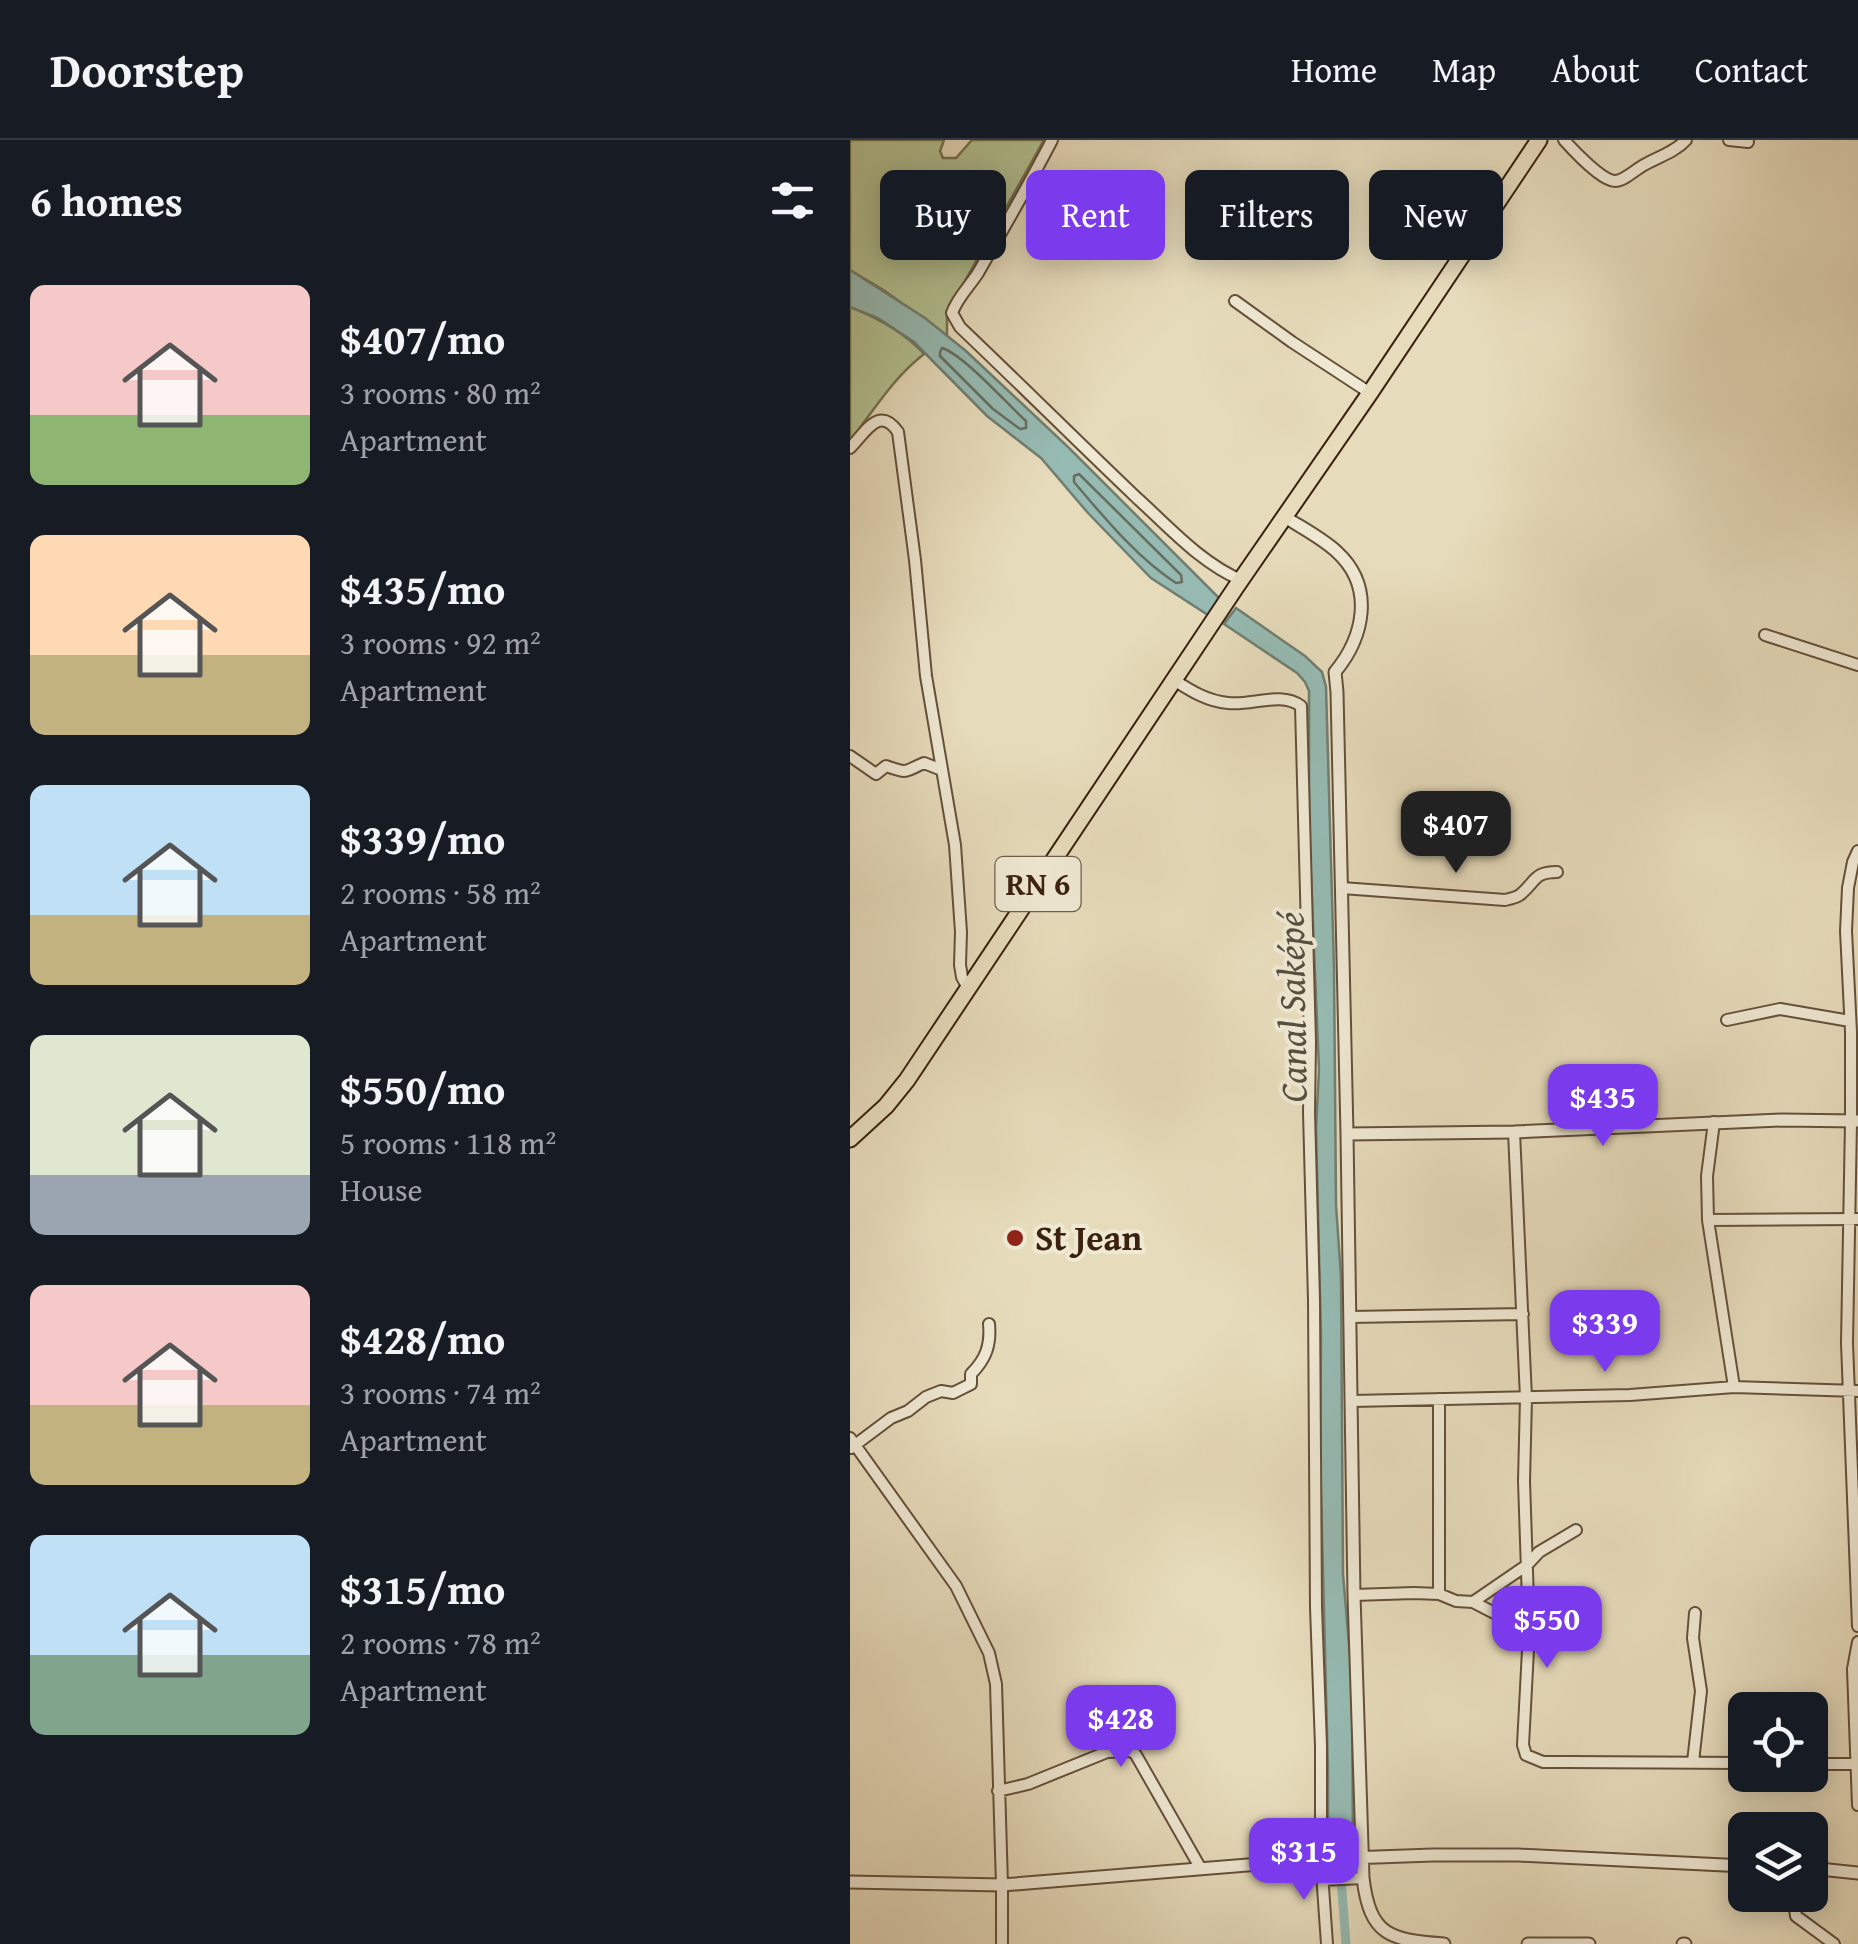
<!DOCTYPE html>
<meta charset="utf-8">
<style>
:root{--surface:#171b24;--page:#20242c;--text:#f1f3f6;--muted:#9ea1a6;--line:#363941;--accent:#7c3aed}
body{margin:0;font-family:"Gentium Book Plus",serif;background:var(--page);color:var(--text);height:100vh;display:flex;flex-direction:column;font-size:38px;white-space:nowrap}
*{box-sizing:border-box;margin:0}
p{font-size:32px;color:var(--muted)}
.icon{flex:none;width:55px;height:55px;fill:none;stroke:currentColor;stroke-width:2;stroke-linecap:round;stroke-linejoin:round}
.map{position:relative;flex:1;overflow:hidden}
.side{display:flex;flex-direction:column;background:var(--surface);width:850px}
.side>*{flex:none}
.hud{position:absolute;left:30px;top:30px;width:828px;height:90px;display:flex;gap:20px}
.controls{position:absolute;left:878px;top:1552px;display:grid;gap:20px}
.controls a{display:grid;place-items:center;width:100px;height:100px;border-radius:15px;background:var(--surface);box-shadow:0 5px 25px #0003;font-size:50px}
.price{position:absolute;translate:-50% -85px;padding:0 22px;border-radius:20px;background:var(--accent);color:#fff;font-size:32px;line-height:65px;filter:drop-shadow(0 2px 5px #0008)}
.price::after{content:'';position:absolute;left:50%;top:60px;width:30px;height:22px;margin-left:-15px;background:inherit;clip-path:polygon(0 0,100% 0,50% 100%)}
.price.on{background:#222;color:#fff}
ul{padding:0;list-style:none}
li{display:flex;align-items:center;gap:30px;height:250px;padding:0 30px}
li span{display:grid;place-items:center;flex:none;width:280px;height:200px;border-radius:15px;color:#555}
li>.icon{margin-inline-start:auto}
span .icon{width:120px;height:120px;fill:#fffc;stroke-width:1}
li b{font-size:42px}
h2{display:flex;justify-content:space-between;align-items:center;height:120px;padding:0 30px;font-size:42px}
.tag{padding:0 35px;border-radius:15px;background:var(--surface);box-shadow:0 5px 25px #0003;font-size:35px;line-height:90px}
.tag.on{background:var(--accent);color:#fff}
header{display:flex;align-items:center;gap:60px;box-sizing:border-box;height:140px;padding:0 50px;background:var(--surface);border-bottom:2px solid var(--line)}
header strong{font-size:48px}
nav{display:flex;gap:55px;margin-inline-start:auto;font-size:35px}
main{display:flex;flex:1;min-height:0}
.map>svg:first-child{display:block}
.green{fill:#b3c192;stroke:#767250;stroke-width:2.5}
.water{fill:#96bbb3;stroke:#717e71;stroke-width:2.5}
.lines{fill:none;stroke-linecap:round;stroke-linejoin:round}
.shore{stroke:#686e61;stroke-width:2.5}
.canal{stroke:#96bbb3;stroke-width:9}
.minor-casing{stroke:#65503a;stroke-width:14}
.tertiary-casing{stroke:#65503a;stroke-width:15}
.primary-casing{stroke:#3a220f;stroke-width:19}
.minor{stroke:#efe8d3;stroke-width:10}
.tertiary{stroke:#efe8d3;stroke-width:11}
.primary{stroke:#e6dbbb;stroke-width:15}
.poi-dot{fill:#8f2418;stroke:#efe8d3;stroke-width:4}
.labels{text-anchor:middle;stroke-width:8;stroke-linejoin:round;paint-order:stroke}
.shield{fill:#efe8d3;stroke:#705d4a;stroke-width:2.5}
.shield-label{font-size:32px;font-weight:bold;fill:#3a220f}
.poi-label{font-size:35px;font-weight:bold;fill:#3a220f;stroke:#efe8d3;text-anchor:start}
.water-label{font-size:38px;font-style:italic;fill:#565040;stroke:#efe8d3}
</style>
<header>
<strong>Doorstep</strong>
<nav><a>Home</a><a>Map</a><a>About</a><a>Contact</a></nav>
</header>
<main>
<section class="side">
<h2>6 homes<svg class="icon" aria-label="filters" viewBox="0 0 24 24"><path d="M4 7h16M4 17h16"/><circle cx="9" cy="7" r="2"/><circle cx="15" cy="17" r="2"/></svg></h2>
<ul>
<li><span style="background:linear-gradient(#f6c9c9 65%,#8fb573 0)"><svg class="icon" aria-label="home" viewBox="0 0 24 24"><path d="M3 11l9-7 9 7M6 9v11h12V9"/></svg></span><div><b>$407/mo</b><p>3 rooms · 80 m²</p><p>Apartment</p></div></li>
<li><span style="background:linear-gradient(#ffd9b3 60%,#c2b280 0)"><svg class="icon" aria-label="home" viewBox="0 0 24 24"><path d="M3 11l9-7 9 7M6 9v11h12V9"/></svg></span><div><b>$435/mo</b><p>3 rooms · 92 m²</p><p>Apartment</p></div></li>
<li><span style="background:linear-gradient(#bfe0f5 65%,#c2b280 0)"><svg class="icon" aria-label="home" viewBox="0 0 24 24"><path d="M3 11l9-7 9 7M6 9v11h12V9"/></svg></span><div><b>$339/mo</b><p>2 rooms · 58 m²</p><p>Apartment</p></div></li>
<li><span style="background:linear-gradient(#dfe7d0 70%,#9aa5b1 0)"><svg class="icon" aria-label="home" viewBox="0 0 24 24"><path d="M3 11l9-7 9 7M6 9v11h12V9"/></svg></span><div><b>$550/mo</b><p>5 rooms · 118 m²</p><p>House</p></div></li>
<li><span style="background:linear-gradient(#f6c9c9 60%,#c2b280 0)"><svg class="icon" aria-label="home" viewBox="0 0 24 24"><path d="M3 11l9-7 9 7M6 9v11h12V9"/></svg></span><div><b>$428/mo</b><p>3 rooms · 74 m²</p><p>Apartment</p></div></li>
<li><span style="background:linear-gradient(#bfe0f5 60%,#7fa58c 0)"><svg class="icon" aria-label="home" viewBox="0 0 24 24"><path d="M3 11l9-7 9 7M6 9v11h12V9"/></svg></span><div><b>$315/mo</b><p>2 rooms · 78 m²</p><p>Apartment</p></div></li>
</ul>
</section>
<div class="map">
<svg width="1008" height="1804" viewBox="0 0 1008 1804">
<rect width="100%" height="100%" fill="#e6dbbb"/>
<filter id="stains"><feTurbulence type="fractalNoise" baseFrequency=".002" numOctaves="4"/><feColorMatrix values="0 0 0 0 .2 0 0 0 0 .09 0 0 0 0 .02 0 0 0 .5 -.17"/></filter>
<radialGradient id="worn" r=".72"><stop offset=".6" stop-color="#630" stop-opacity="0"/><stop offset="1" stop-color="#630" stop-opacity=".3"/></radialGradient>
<path class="green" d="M 0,0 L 94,0 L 90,11 L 93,18 L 106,18 L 122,0 L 194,0 L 97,173 L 97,196 L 35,151 L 0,130 Z
M 0,167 C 28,178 54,192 74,214 C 43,238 24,270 0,301 Z"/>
<path class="water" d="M 0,130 L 75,178 L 116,211 L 218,307 L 369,458 L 358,475 L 301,438 L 238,373 L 191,318 L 137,276 L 64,202 L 28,178 L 0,167 Z
M 386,468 L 455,516 L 472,532 L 476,547 L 484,827 L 486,1065 L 491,1136 L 493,1434 L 502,1540 L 503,1714 L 478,1715 L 478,1631 L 470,1313 L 471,1197 L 466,988 L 469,930 L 459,688 L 459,551 L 455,542 L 447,533 L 374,484 Z"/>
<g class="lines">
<path class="shore" d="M 92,208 C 114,215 156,263 176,281 L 176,288 L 170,289 L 143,269 L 90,216 L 90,212 Z
M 229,334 L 331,435 L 332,442 L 326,443 C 288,419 253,376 224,342 L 224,336 Z"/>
<path class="canal" d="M 489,1712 L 496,1804"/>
<defs>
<path id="minor" d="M 202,0 C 179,45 153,89 128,133 C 119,147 107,158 102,173 L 110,187 C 170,244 228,302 288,359 C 320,388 351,423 391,440
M 714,0 C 723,10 752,41 765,41 C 774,41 786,29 794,25 C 808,17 825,12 836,0
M 879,0 L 898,2
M 385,161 L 442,202 L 520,253
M 0,308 C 16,292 29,265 48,292 L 65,420 L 76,536 L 105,705 L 111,792 L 110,825 L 112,837 L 118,848
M 915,495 L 1008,525
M 324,540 C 341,551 357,561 378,563 C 401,566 431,551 451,566 L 460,902 L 459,972 L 464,1160 L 466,1467 L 471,1606 L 471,1719 L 477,1804
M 0,616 L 26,634 L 36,626 C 59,634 53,632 74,623 L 92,630
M 1008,711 L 1003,722 L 998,748 L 996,791 L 1001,892 L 1001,982 L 997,1203 L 1008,1486
M 492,748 L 655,760 C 660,759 668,757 671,754 C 686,741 684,732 707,732
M 877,880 L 930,869 L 1000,881
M 864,982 L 857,1036 L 858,1080 L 884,1247
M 664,992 L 676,1258 L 674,1341 L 679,1491 L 673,1605 L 676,1615 L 693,1622 L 716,1622 L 895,1623
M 858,1080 L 1008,1079
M 500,1177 L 673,1174
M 589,1259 L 589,1454
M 502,1261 L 780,1255 L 884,1247 L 1008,1251
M 0,1298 L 106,1446 L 139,1513 L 146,1544 L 152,1745 L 152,1804
M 1,1308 L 41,1278 L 58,1271 L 76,1257 L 91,1251 L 103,1253 L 121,1244 L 121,1234 C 136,1219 141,1205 139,1184
M 504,1455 L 564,1453 L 589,1454 L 606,1461 L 623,1462 L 679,1491
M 623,1462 L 677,1425 L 689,1412 L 726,1390
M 1008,1502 L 1003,1529 L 1008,1665
M 843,1622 L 851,1551 L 843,1498 L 845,1473
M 960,1624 L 1008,1624
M 148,1651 L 178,1644 L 257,1612 L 282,1611 L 286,1615 L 351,1729
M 472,1740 L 513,1738
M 943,1755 L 946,1776 L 984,1804"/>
<path id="tertiary" d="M 435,377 C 452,388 472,398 487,412 C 525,447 514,497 485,532 L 487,552 L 497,994 L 504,1455 L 513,1738 C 520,1796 540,1800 594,1804
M 497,994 L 664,992 L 932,980 L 1008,981
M 960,1728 L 1008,1733
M 0,1742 L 152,1745 L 471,1719 L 583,1715 L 668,1715 L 895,1726
M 678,1804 L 739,1804
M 833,1804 L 835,1804"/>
<path id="primary" d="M 0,999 L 36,966 L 57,940 L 386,447 L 520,253 L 689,0"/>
</defs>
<use href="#minor" class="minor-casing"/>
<use href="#tertiary" class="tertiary-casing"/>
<use href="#primary" class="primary-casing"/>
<use href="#minor" class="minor"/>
<use href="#tertiary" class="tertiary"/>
<use href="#primary" class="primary"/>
</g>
<circle class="poi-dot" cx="165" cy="1098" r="10"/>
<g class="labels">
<rect class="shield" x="145.5" y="717" width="85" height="54" rx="8"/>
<g class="shield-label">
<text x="188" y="755">RN 6</text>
</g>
<g class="poi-label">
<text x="185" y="1110">St Jean</text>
</g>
<g class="water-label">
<text transform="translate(442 867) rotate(-91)" y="13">Canal Saképé</text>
</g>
</g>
<rect width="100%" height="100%" filter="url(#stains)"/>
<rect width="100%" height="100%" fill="url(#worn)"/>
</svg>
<div class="controls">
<a><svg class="icon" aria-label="locate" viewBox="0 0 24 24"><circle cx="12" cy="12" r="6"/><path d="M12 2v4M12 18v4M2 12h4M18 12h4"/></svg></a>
<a><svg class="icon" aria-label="layers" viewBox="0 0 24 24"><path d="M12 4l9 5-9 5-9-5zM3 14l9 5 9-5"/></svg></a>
</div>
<b class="price on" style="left:606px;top:736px">$407</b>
<b class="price" style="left:753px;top:1009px">$435</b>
<b class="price" style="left:755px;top:1235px">$339</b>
<b class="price" style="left:697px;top:1531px">$550</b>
<b class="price" style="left:271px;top:1630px">$428</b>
<b class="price" style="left:454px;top:1763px">$315</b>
<div class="hud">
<a class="tag">Buy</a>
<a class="tag on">Rent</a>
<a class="tag">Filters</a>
<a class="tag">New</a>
</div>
</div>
</main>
